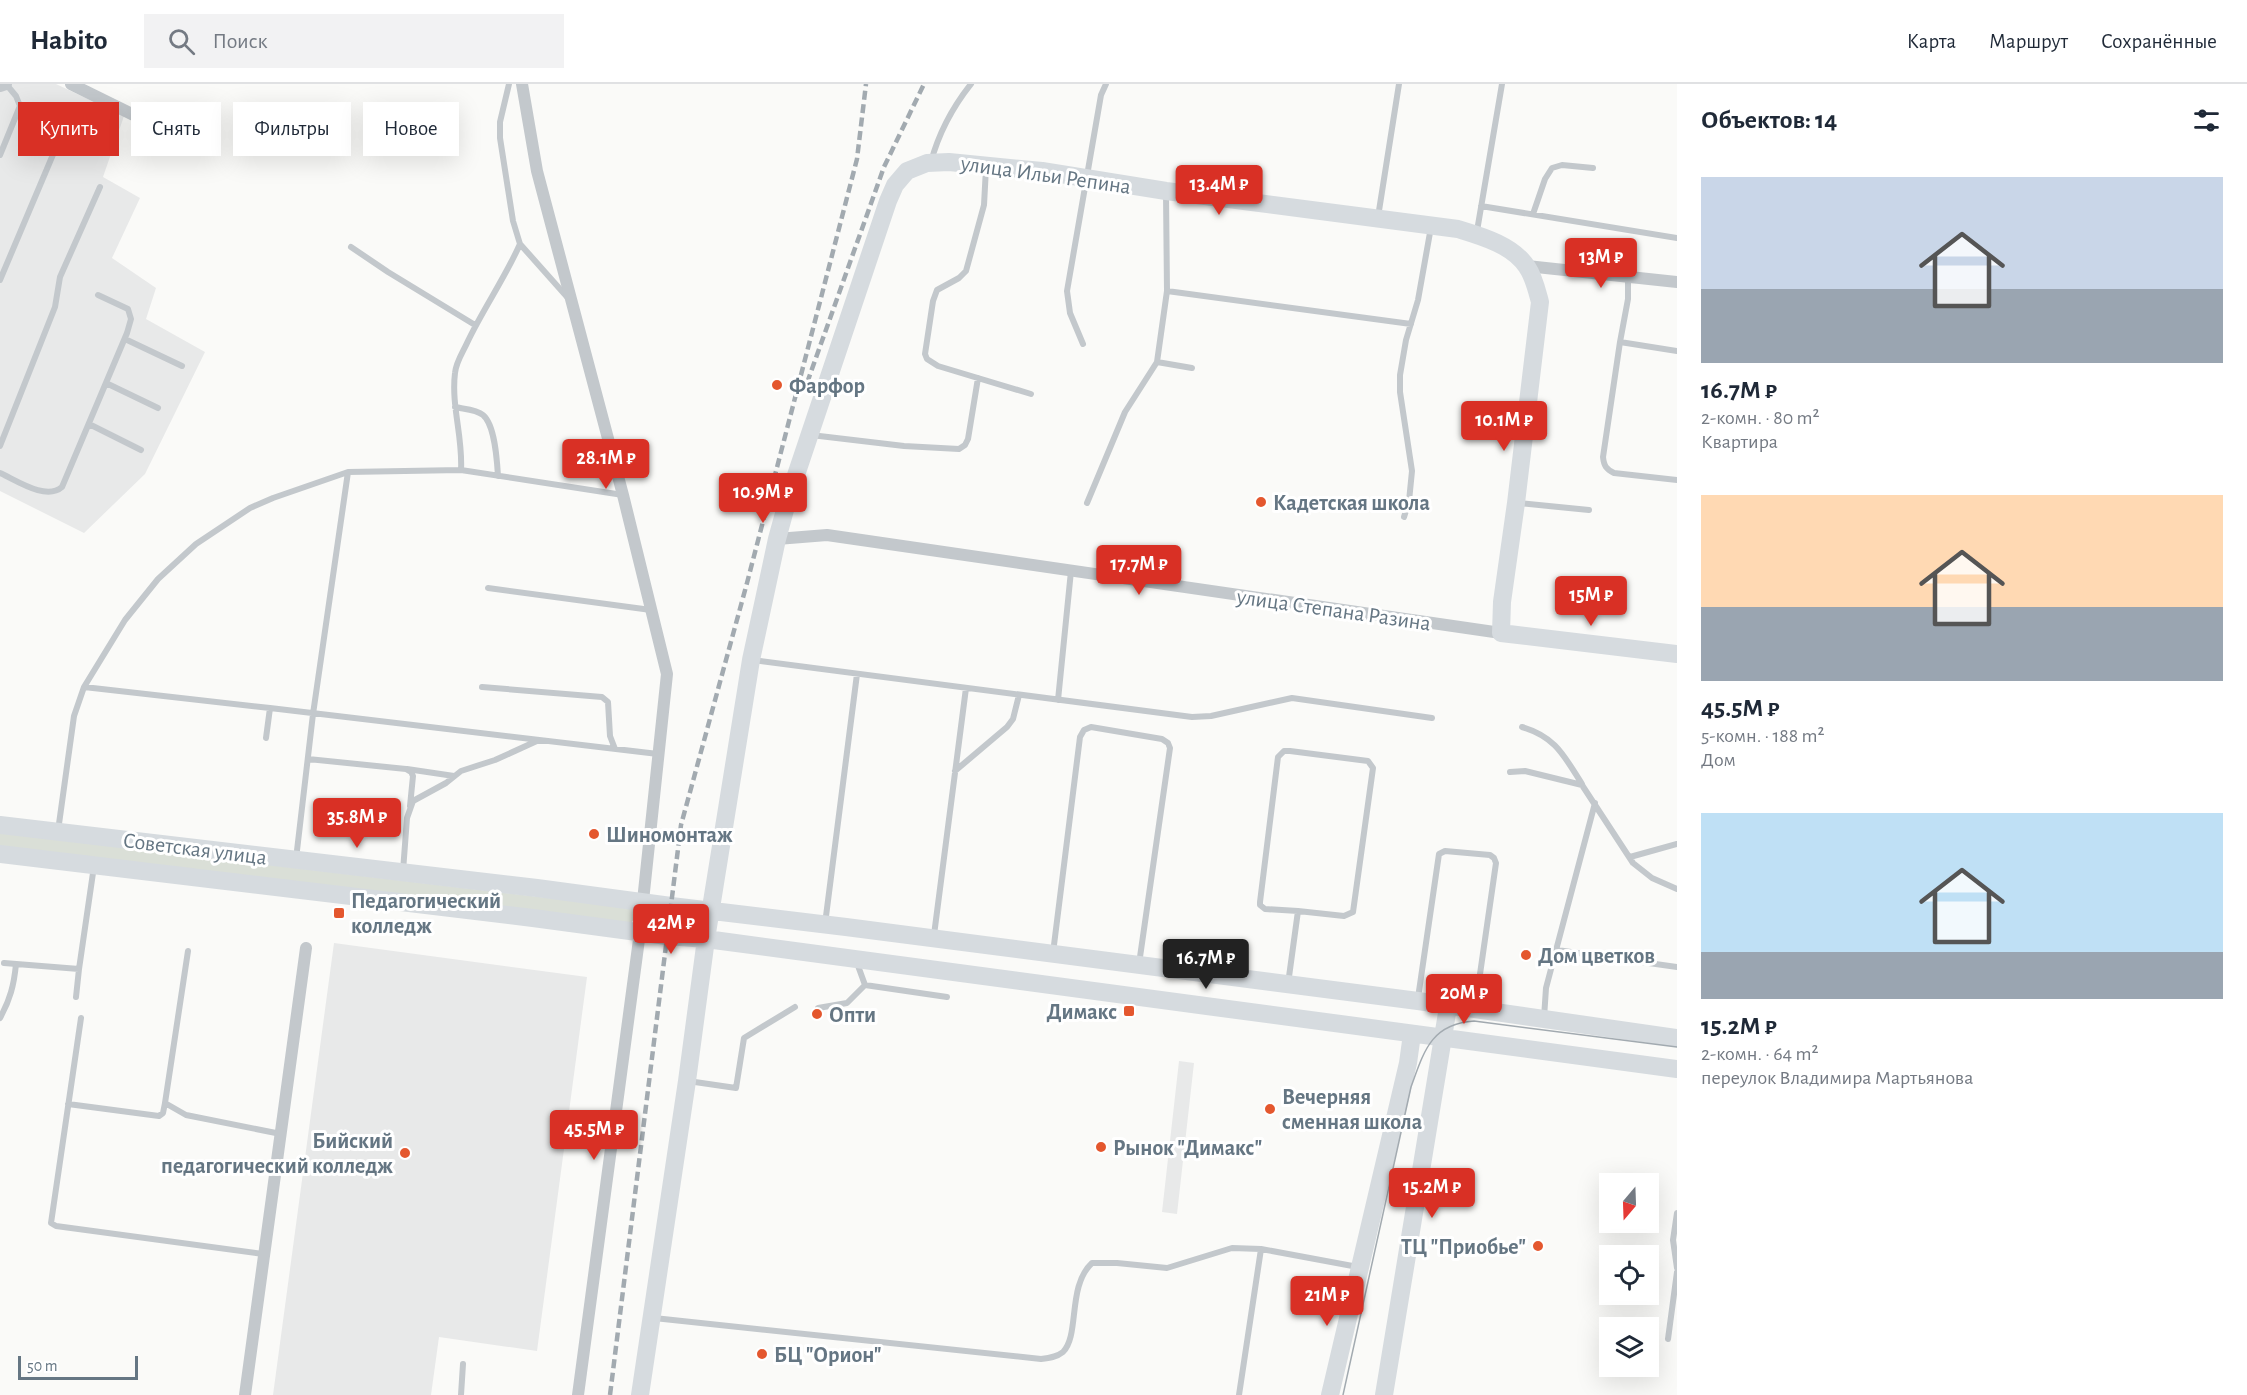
<!DOCTYPE html>
<html lang="ru">
<meta charset="utf-8">
<style>
:root{--surface:#fff;--page:#f2f2f3;--text:#1f2937;--muted:#747a83;--line:#e0e1e3;--accent:#d93025}
body{margin:0;font-family:"Alegreya Sans",sans-serif;background:var(--page);color:var(--text);height:100vh;display:flex;flex-direction:column;font-size:22px;white-space:nowrap}
*{box-sizing:border-box;margin:0}
p{font-size:20px;color:var(--muted)}
.icon{flex:none;width:33px;height:33px;fill:none;stroke:currentColor;stroke-width:2;stroke-linecap:round;stroke-linejoin:round}
.map{position:relative;flex:1;overflow:hidden}
.sheet{display:flex;flex-direction:column;background:var(--surface);width:570px}
.sheet>*{flex:none}
.banner{position:absolute;left:18px;top:18px;width:570px;height:54px;display:flex;gap:12px}
.needle{width:39px;rotate:199deg}
.tools{position:absolute;left:1599px;top:1089px;display:grid;gap:12px}
.tools a{display:grid;place-items:center;width:60px;height:60px;border-radius:0px;background:var(--surface);box-shadow:0 6px 24px #0002;font-size:30px}
.scale{position:absolute;left:18px;bottom:15px;width:120px;box-sizing:border-box;padding-left:6px;border:3px solid #657683;border-top:0;font-size:16px;line-height:21px;white-space:nowrap;color:#657683;-webkit-text-stroke:4px #fff;paint-order:stroke}
.price{position:absolute;translate:-50% -51px;padding:0 14px;border-radius:6px;background:var(--accent);color:#fff;font-size:20px;line-height:39px;filter:drop-shadow(0 2px 3px #0008)}
.price::after{content:'';position:absolute;left:50%;top:36px;width:18px;height:14px;margin-left:-9px;background:inherit;clip-path:polygon(0 0,100% 0,50% 100%)}
.price.on{background:#222;color:#fff}
ul{padding:0;list-style:none}
li{display:grid;align-content:center;gap:12px;height:318px;padding:0 24px}
li span{display:grid;place-items:center;height:186px;border-radius:0px;color:#555}
li>.icon{margin-inline-start:auto}
span .icon{width:108px;height:108px;fill:#fffc;stroke-width:1}
li b{font-size:26px}
h2{display:flex;justify-content:space-between;align-items:center;height:72px;padding:0 24px;font-size:26px}
.pill{padding:0 21px;border-radius:0px;background:var(--surface);box-shadow:0 6px 24px #0002;font-size:21px;line-height:54px}
.pill.on{background:var(--accent);color:#fff}
header{display:flex;align-items:center;gap:36px;box-sizing:border-box;height:84px;padding:0 30px;background:var(--surface);border-bottom:2px solid var(--line)}
header strong{font-size:28px}
nav{display:flex;gap:33px;margin-inline-start:auto;font-size:21px}
.search{width:420px;height:54px;background:var(--page);display:flex;align-items:center;gap:15px;box-sizing:border-box;padding:0 21px;border-radius:0px;color:var(--muted);font-size:22px}
main{display:flex;flex:1;min-height:0}
.map>svg:first-child{display:block}
.built{fill:#e8e9e9}
.green{fill:#dadfd7}
.lines{fill:none;stroke-linecap:round;stroke-linejoin:round}
.lane{stroke:#c3c8cc;stroke-width:6}
.street{stroke:#c3c8cc;stroke-width:12}
.secondary{stroke:#d6dbdf;stroke-width:18}
.tram{stroke:#a2aab0;stroke-width:1.5}
.rail{stroke:#a2aab0;stroke-width:4.5;stroke-dasharray:9 4.5;stroke-linecap:butt}
.poi-dot{fill:#e4572e;stroke:#fff;stroke-width:2}
.labels{text-anchor:middle;stroke-width:6;stroke-linejoin:round;paint-order:stroke}
.street-label{font-size:22px;fill:#657683;stroke:#fff}
.poi-label{font-size:22px;font-weight:bold;fill:#657683;stroke:#fff;text-anchor:start}
</style>
<header>
<strong>Habito</strong>
<div class="search"><svg class="icon" aria-label="search" viewBox="0 0 24 24"><circle cx="10" cy="10" r="6"/><path d="M15 15l6 6"/></svg>Поиск</div>
<nav><a>Карта</a><a>Маршрут</a><a>Сохранённые</a></nav>
</header>
<main>
<div class="map">
<svg width="1677" height="1311" viewBox="0 0 1677 1311">
<rect width="100%" height="100%" fill="#fafaf8"/>
<path class="built" d="M 0,0 L 56,0 L 124,32 L 103,93 L 140,114 L 112,174 L 156,204 L 146,235 L 205,268 L 145,390 L 84,449 L 0,407 Z
M 334,859 L 587,893 L 537,1267 L 439,1253 L 431,1311 L 273,1311 Z
M 1179,977 L 1194,979 L 1177,1130 L 1162,1128 Z"/>
<path class="green" d="M 0,749 L 633,824 L 635,834 L 630,840 L 0,764 Z"/>
<g class="lines">
<path class="lane" d="M 509,0 L 500,38 L 500,54 L 513,137 L 520,160 L 568,214
M 0,71 L 20,22 L 16,12 L 6,0
M 931,78 C 939,48 952,24 971,0
M 986,84 L 984,121 L 966,187 L 959,194 L 937,206 L 933,217 L 925,270 L 927,275 L 938,282 L 1031,310
M 1481,122 L 1677,154
M 1533,130 L 1545,95 L 1552,84 L 1562,81 L 1593,84
M 1378,133 L 1399,0
M 1477,147 L 1502,0
M 351,163 L 388,188 L 475,241
M 1628,193 L 1628,215 L 1620,258 L 1603,373 C 1604,382 1606,385 1614,389 L 1677,396
M 0,196 L 71,28
M 1167,207 L 1411,240
M 125,255 L 182,282
M 1620,258 L 1677,267
M 1083,260 L 1070,229 L 1067,207 L 1101,11 L 1106,0
M 1157,278 L 1192,284
M 106,299 L 158,324
M 455,323 C 463,325 476,325 483,331 C 495,341 497,376 498,392
M 89,340 L 141,366
M 811,351 L 904,362 L 959,365 L 965,361 L 968,355 L 978,294
M 0,362 L 55,223 L 60,193 L 100,103
M 461,386 C 463,353 451,322 455,289 C 456,278 463,268 467,259 C 483,225 505,194 520,160
M 0,389 C 16,396 46,417 62,403 L 127,249 L 131,235 L 128,225 L 98,211
M 1087,419 L 1125,328 L 1157,278 L 1167,207 L 1166,110
M 1518,419 L 1589,426
M 1404,433 L 1409,417 L 1412,387 L 1400,308 L 1400,291 L 1406,256 L 1418,216 L 1431,143
M 488,504 L 651,526
M 753,576 L 1192,633 L 1211,632 L 1292,614 L 1432,634
M 84,603 L 125,536 L 158,495 L 196,460 L 250,424 L 273,414 L 348,388 L 461,386 L 623,411
M 482,603 L 602,613 L 608,618 L 610,652 L 615,665
M 1058,616 L 1071,487
M 270,624 L 658,670
M 1522,643 C 1556,653 1564,672 1582,700
M 308,675 L 406,685 L 411,688 L 413,692 L 410,722
M 407,685 L 454,692
M 955,687 L 1007,643 L 1013,635 L 1019,611
M 1510,688 L 1525,687 L 1582,701 L 1633,779 L 1652,794 L 1677,805
M 58,747 L 74,632 L 84,603 L 270,624 L 266,654
M 1630,773 L 1677,760
M 296,775 L 313,630 L 348,388
M 403,787 L 407,734 L 413,717 L 446,699 L 461,687 L 495,676 L 539,656
M 825,840 L 857,590
M 934,851 L 966,604
M 1557,866 L 1677,883
M 188,867 L 165,1019 L 186,1031 L 281,1050
M 1053,869 L 1080,653 L 1084,646 L 1091,643 L 1162,655 L 1168,659 L 1170,664 L 1139,880
M 4,879 L 79,885 L 94,782
M 1288,900 L 1298,827 L 1344,832 L 1353,828 L 1373,684 L 1368,677 L 1290,667 L 1284,667 L 1278,673 L 1260,818 L 1260,821 L 1265,825 L 1298,827
M 865,901 L 947,913
M 76,913 L 79,885
M 1418,914 L 1439,770 L 1445,767 L 1490,771 L 1494,774 L 1496,779 L 1479,897 L 1454,918
M 818,924 L 847,919 L 865,901 L 857,879
M 0,934 C 10,916 14,901 16,880
M 81,934 L 51,1139 L 56,1142 L 263,1170
M 1544,934 L 1546,904 L 1595,719
M 688,997 L 736,1004 L 744,954 L 795,923
M 68,1020 L 159,1032 L 163,1029 L 165,1019
M 1677,1129 L 1673,1156 L 1677,1184
M 654,1234 L 1041,1275 C 1049,1274 1057,1273 1063,1268 C 1080,1251 1067,1202 1092,1179 L 1117,1179 L 1167,1184 L 1232,1164 L 1261,1165
M 1668,1255 L 1677,1188
M 461,1311 L 463,1280
M 1239,1311 L 1261,1165 L 1358,1183"/>
<path class="street" d="M 71,0 L 156,42
M 522,0 L 537,87 L 623,411 L 667,590 L 643,817
M 0,2 L 6,0
M 1527,182 L 1677,198
M 777,455 L 827,451 L 1501,549
M 245,1311 L 306,864
M 578,1311 L 640,848"/>
<path class="secondary" d="M 0,741 L 537,804 L 671,822 L 846,843 L 1418,917 L 1677,954
M 0,770 L 533,834 L 667,852 L 706,855 L 1677,985
M 640,1311 L 687,997 L 706,855 L 751,576 L 777,455 L 788,415 L 888,117 L 895,101 L 907,87 L 927,79 L 949,78 L 1042,87 L 1166,107 L 1458,145 C 1481,152 1513,161 1527,183 C 1534,193 1537,207 1540,218 L 1516,419 L 1502,518 L 1501,549 L 1677,570
M 1330,1311 L 1408,979 L 1412,950
M 1384,1311 L 1448,923"/>
<path class="tram" d="M 1343,1311 L 1411,1003 C 1424,967 1431,940 1474,937 L 1677,963"/>
<path class="rail" d="M 807,299 L 884,83 L 924,0
M 610,1311 L 681,741 L 747,499 L 857,75 L 866,0"/>
</g>
<g class="poi-dot">
<circle cx="777" cy="301" r="6"/>
<circle cx="1261" cy="418" r="6"/>
<circle cx="594" cy="750" r="6"/>
<rect x="333" y="823" width="12" height="12" rx="3"/>
<circle cx="1526" cy="871" r="6"/>
<rect x="1123" y="921" width="12" height="12" rx="3"/>
<circle cx="817" cy="930" r="6"/>
<circle cx="1270" cy="1025" r="6"/>
<circle cx="1101" cy="1063" r="6"/>
<circle cx="405" cy="1069" r="6"/>
<circle cx="1538" cy="1162" r="6"/>
<circle cx="762" cy="1270" r="6"/>
</g>
<g class="labels">
<g class="street-label">
<text transform="translate(1046 90) rotate(8)" y="8">улица Ильи Репина</text>
<text transform="translate(1334 525) rotate(8)" y="8">улица Степана Разина</text>
<text transform="translate(195 764) rotate(7)" y="8">Советская улица</text>
</g>
<g class="poi-label">
<text x="789" y="309">Фарфор</text>
<text x="1273" y="426">Кадетская школа</text>
<text x="606" y="758">Шиномонтаж</text>
<text x="351" y="824">Педагогический<tspan x="351" dy="25">колледж</tspan></text>
<text x="1538" y="879">Дом цветков</text>
<text x="1117" y="935" text-anchor="end">Димакс</text>
<text x="829" y="938">Опти</text>
<text x="1282" y="1020">Вечерняя<tspan x="1282" dy="25">сменная школа</tspan></text>
<text x="393" y="1064" text-anchor="end">Бийский<tspan x="393" dy="25">педагогический колледж</tspan></text>
<text x="1113" y="1071">Рынок "Димакс"</text>
<text x="1526" y="1170" text-anchor="end">ТЦ "Приобье"</text>
<text x="774" y="1278">БЦ "Орион"</text>
</g>
</g>
</svg>
<div class="tools">
<a><svg class="needle" viewBox="-14 -14 28 28"><path d="M0-13l5 13h-10z" fill="#e53935"/><path d="M0 13l5-13h-10z" fill="#747a83"/></svg></a>
<a><svg class="icon" aria-label="locate" viewBox="0 0 24 24"><circle cx="12" cy="12" r="6"/><path d="M12 2v4M12 18v4M2 12h4M18 12h4"/></svg></a>
<a><svg class="icon" aria-label="layers" viewBox="0 0 24 24"><path d="M12 4l9 5-9 5-9-5zM3 14l9 5 9-5"/></svg></a>
</div>
<div class="scale">50 m</div>
<b class="price" style="left:1219px;top:132px">13.4M ₽</b>
<b class="price" style="left:1601px;top:205px">13M ₽</b>
<b class="price" style="left:1504px;top:368px">10.1M ₽</b>
<b class="price" style="left:606px;top:406px">28.1M ₽</b>
<b class="price" style="left:763px;top:440px">10.9M ₽</b>
<b class="price" style="left:1139px;top:512px">17.7M ₽</b>
<b class="price" style="left:1591px;top:543px">15M ₽</b>
<b class="price" style="left:357px;top:765px">35.8M ₽</b>
<b class="price" style="left:671px;top:871px">42M ₽</b>
<b class="price on" style="left:1206px;top:906px">16.7M ₽</b>
<b class="price" style="left:1464px;top:941px">20M ₽</b>
<b class="price" style="left:594px;top:1077px">45.5M ₽</b>
<b class="price" style="left:1432px;top:1135px">15.2M ₽</b>
<b class="price" style="left:1327px;top:1243px">21M ₽</b>
<div class="banner">
<a class="pill on">Купить</a>
<a class="pill">Снять</a>
<a class="pill">Фильтры</a>
<a class="pill">Новое</a>
</div>
</div>
<section class="sheet">
<h2>Объектов: 14<svg class="icon" aria-label="filters" viewBox="0 0 24 24"><path d="M4 7h16M4 17h16"/><circle cx="9" cy="7" r="2"/><circle cx="15" cy="17" r="2"/></svg></h2>
<ul>
<li><span style="background:linear-gradient(#c9d6e8 60%,#9aa5b1 0)"><svg class="icon" aria-label="home" viewBox="0 0 24 24"><path d="M3 11l9-7 9 7M6 9v11h12V9"/></svg></span><div><b>16.7M ₽</b><p>2-комн. · 80 m²</p><p>Квартира</p></div></li>
<li><span style="background:linear-gradient(#ffd9b3 60%,#9aa5b1 0)"><svg class="icon" aria-label="home" viewBox="0 0 24 24"><path d="M3 11l9-7 9 7M6 9v11h12V9"/></svg></span><div><b>45.5M ₽</b><p>5-комн. · 188 m²</p><p>Дом</p></div></li>
<li><span style="background:linear-gradient(#bfe0f5 75%,#9aa5b1 0)"><svg class="icon" aria-label="home" viewBox="0 0 24 24"><path d="M3 11l9-7 9 7M6 9v11h12V9"/></svg></span><div><b>15.2M ₽</b><p>2-комн. · 64 m²</p><p>переулок Владимира Мартьянова</p></div></li>
</ul>
</section>
</main>
